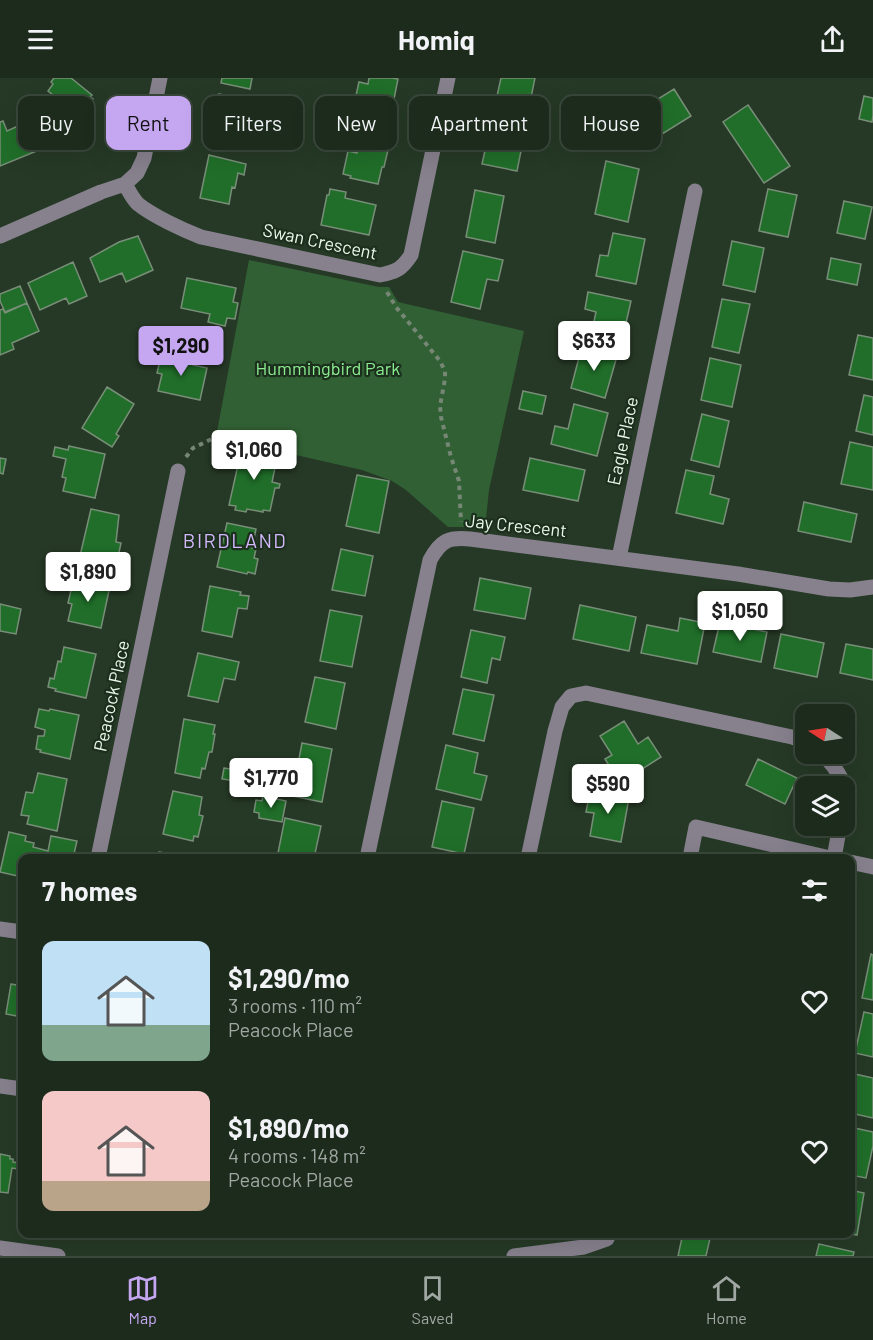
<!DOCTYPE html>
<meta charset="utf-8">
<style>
:root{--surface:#1c2b1c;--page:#293729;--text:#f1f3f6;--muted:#a0a7a3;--line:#3a473b;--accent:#c5a7f1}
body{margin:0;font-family:Barlow,sans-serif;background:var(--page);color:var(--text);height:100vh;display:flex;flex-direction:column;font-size:22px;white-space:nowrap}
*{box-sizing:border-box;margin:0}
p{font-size:20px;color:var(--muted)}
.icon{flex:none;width:33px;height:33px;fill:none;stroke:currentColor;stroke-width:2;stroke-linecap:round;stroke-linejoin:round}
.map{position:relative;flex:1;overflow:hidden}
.panel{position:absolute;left:18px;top:776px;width:837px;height:384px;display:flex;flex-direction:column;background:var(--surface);border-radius:12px;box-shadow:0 6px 24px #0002,0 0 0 2px var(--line)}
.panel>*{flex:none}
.banner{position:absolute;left:18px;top:18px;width:837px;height:54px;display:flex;gap:12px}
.needle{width:39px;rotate:282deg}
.controls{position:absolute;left:795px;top:626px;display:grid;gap:12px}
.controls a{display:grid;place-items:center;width:60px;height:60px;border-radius:12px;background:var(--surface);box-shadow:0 6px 24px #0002,0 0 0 2px var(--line);font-size:30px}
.price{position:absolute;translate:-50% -51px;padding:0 14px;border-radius:6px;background:#fff;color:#222;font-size:20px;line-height:39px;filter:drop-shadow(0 2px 3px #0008)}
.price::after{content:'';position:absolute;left:50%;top:36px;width:18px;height:14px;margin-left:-9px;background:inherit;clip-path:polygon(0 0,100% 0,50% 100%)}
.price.on{background:var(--accent);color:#111}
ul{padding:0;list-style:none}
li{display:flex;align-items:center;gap:18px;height:150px;padding:0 24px}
li span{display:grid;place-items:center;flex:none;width:168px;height:120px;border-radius:12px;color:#555}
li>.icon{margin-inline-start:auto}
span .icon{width:72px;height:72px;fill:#fffc;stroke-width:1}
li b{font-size:26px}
h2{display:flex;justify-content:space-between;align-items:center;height:72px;padding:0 24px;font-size:26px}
.pill{padding:0 21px;border-radius:12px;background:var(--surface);box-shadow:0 6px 24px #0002,0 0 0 2px var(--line);font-size:21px;line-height:54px}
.pill.on{background:var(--accent);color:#111}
header{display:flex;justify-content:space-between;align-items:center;height:78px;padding:0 24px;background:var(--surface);font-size:27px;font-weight:700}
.tabs{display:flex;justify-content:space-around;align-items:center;height:84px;border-top:2px solid var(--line);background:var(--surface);font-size:16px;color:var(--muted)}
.tabs a{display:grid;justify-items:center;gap:3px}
.tabs .on{color:var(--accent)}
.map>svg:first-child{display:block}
.green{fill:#316034}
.building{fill:#206e29;stroke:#788e78;stroke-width:1.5}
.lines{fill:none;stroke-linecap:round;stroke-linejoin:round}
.path{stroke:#768776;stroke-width:4;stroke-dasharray:4.5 4.5;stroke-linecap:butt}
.minor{stroke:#86818d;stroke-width:15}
.labels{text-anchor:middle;stroke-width:4.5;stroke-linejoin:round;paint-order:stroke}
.street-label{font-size:18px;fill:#ebf7eb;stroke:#1c2f1d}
.park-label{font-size:18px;fill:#8bed90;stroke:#1c2f1d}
.neighbourhood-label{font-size:20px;letter-spacing:1.5px;fill:#d3b7fd;stroke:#1c2f1d}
</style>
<header><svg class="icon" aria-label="menu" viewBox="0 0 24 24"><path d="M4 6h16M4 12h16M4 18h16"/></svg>Homiq<svg class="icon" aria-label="share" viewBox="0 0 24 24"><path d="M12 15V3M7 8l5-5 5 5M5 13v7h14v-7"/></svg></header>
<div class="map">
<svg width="873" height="1178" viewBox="0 0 873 1178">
<rect width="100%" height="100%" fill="#263926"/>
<path class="green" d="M 249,182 L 379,209 L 389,209 L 398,224 L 524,253 L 489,412 L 485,451 L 468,449 L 448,449 L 406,412 L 392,403 L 362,392 L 216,359 Z"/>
<path class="building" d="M 54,0 L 71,0 L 92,17 L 90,19 L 93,21 L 81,36 L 78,34 L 60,57 L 37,38 L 53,17 L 48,13 L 53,6 L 51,4 Z
M 222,0 L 252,0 L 250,11 L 221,5 Z
M 369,0 L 392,0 L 398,1 L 388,51 L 360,45 L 362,33 L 353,31 L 359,4 L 368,6 Z
M 501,0 L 535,0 L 528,34 L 495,27 Z
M 674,11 L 691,38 L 638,71 L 621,44 Z
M 219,16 L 253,24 L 249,42 L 245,40 L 239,68 L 225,67 L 209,62 Z
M 864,18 L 873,20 L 873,37 L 872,44 L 859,41 Z
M 748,27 L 790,88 L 764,105 L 723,44 Z
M 492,41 L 526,48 L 517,93 L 482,86 Z
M 3,43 L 7,53 L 27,44 L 39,72 L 0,88 L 0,44 Z
M 362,53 L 391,59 L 384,89 L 382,89 L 378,106 L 350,100 L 351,98 L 343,96 L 348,73 L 357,75 Z
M 209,77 L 246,86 L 244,97 L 238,95 L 235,110 L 232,109 L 229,126 L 200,120 Z
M 606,83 L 639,91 L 628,144 L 595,136 Z
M 330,111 L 346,114 L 345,120 L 376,127 L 369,157 L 321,147 L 327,117 L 329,117 Z
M 768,111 L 797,117 L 788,159 L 759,153 Z
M 475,112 L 504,118 L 495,165 L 466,159 Z
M 844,123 L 872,129 L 865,161 L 837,155 Z
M 613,155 L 645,161 L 636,206 L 596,198 L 600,177 L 608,178 Z
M 138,158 L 153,192 L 126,204 L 122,195 L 100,204 L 90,180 L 119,164 Z
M 732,163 L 764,170 L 755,214 L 723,207 Z
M 463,173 L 503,182 L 498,203 L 487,201 L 480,231 L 451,224 Z
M 831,180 L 861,186 L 857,207 L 827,201 Z
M 73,184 L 87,218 L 69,226 L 66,220 L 40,232 L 28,205 Z
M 187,200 L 236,210 L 233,224 L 238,225 L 235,241 L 227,240 L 225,248 L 208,244 L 210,236 L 181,230 Z
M 20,208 L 27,225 L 5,234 L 0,223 L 0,216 Z
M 588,214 L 631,223 L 622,263 L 591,257 L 596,234 L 585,231 Z
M 722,221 L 750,226 L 739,275 L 712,269 Z
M 27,225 L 39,253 L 12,265 L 14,271 L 0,277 L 0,232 L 3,231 L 5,235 Z
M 858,257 L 873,260 L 873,302 L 849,297 Z
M 582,268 L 617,278 L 605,320 L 571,310 Z
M 162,274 L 181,278 L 180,281 L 194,284 L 193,287 L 207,290 L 200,322 L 158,313 L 162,296 L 157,295 Z
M 710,280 L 741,287 L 732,329 L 701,322 Z
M 107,309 L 134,326 L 116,356 L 119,358 L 112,369 L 82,350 Z
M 523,313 L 546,318 L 542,336 L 519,331 Z
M 864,317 L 873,319 L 873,357 L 856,353 Z
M 574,326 L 608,335 L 597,378 L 551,366 L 555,348 L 568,351 Z
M 702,336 L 729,343 L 719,389 L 691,382 Z
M 850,364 L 873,369 L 873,412 L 841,406 Z
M 69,368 L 105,376 L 95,420 L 63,413 L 66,400 L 62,399 L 66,381 L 53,378 L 55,369 L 68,372 Z
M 242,369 L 278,376 L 272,404 L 280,406 L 279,410 L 275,410 L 270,433 L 263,432 L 263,434 L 247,431 L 246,434 L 235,432 L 236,428 L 229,427 Z
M 0,380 L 6,381 L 3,396 L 0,395 Z
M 530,380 L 585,392 L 578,423 L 523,412 Z
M 686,392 L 714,398 L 710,416 L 729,421 L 723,446 L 676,435 Z
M 357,397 L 389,403 L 379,455 L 346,448 Z
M 804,424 L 857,436 L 851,464 L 798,453 Z
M 91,431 L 119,437 L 116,464 L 121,465 L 116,488 L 93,483 L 92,488 L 76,484 L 78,477 L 80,478 Z
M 227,445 L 256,451 L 252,470 L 256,471 L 254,480 L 258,481 L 255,496 L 248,494 L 247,496 L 217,489 Z
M 341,471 L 373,478 L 365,518 L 332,512 Z
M 480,500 L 531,510 L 525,541 L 474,532 Z
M 77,501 L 110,508 L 101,550 L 68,543 L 72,526 L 68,525 L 72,508 L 76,509 Z
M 210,508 L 241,514 L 240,517 L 249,518 L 247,531 L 238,530 L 232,559 L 202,553 Z
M 0,526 L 21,531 L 16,556 L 0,553 Z
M 580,527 L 636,539 L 629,573 L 573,561 Z
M 330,532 L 362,538 L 352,589 L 320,583 Z
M 680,540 L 705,545 L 697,586 L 641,575 L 647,547 L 678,553 Z
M 720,544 L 767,554 L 761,584 L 713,574 Z
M 471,552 L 505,559 L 500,582 L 492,580 L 487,605 L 461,599 Z
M 781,556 L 824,565 L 817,599 L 774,590 Z
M 846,566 L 873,571 L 873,602 L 840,595 Z
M 64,569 L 96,576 L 86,620 L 55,613 L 56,611 L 48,609 L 50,600 L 54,601 L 58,583 L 61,584 Z
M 198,575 L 239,584 L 235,602 L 224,600 L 218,624 L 188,618 Z
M 315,599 L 345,605 L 336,651 L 305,644 Z
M 463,611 L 494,617 L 484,663 L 453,656 Z
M 39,631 L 49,633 L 50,631 L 79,637 L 70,681 L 40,674 L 41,672 L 36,671 L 38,658 L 44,658 L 45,652 L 35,649 Z
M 184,641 L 215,647 L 213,656 L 215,656 L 212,674 L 209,674 L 205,691 L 202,690 L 200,700 L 175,695 Z
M 624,643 L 638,666 L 648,659 L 661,679 L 620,705 L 605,681 L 612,677 L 600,658 Z
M 302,665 L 332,671 L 322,724 L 292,718 Z
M 446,667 L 478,675 L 474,695 L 487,698 L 481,722 L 436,711 Z
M 758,681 L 797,700 L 785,726 L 746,707 Z
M 224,690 L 237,692 L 235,703 L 222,701 Z
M 38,695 L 67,701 L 57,753 L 27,746 L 29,738 L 21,737 L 26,714 L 33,715 Z
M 173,713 L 202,719 L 199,737 L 203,738 L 198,759 L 194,758 L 193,763 L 163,756 Z
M 590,713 L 629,720 L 621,764 L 590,758 L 594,735 L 586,734 Z
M 263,718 L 286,723 L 282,744 L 259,740 L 259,735 L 254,734 L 256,722 L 262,723 Z
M 442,723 L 474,730 L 464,776 L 432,769 Z
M 285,740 L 321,748 L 314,780 L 277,780 Z
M 9,754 L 26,758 L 25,763 L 34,765 L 33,769 L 48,773 L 51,758 L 77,763 L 73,780 L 22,780 L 22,799 L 0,794 Z
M 159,774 L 191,780 L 157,780 Z
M 871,876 L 873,877 L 873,922 L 862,920 Z
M 11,906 L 22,908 L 22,939 L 6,936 Z
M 864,934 L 873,936 L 873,979 L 855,975 Z
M 855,996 L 873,1000 L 873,1040 L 850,1035 L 850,1016 Z
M 850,1049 L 873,1054 L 873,1068 L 866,1100 L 850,1097 Z
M 0,1076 L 10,1078 L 10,1081 L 13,1081 L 13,1084 L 20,1085 L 18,1091 L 12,1090 L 8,1115 L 0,1114 Z
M 850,1112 L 864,1115 L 857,1157 L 847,1155 L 850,1155 Z
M 683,1155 L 711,1156 L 706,1178 L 678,1178 Z
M 819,1166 L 854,1174 L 853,1178 L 816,1178 Z"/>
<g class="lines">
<path class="path" d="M 387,214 L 396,229 L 440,283 L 445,293 L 445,301 L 440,328 L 441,339 L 451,379 L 459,403 L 461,444
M 186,379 L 193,370 L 216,359"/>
<path class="minor" d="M 125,106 C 129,113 132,120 138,126 C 153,138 183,152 201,159 L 380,197 C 396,194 402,191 411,177 L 448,0
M 0,158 L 101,114 L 125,106 L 137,95 L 144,80 L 160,0
M 619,480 L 695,113
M 822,675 C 831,685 840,695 844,708
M 98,780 L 178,393
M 367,780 L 430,482 C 441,462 449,459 470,461 L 738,496 L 829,511 L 850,512 L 873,509
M 528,780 L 555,653 L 562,629 L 571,618 L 586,615 L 792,659 L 806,664
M 690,780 L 696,749 L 830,780
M 834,780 L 840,747
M 850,784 L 873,789
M 0,851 L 22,854
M 0,1008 L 22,1011
M 0,1170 L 58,1178
M 514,1178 L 584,1169 L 607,1161 L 609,1155"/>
</g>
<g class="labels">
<g class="street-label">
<text transform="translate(320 164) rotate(12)" y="6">Swan Crescent</text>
<text transform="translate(623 363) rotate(-78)" y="6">Eagle Place</text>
<text transform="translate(516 448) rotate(6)" y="6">Jay Crescent</text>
<text transform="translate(112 618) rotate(-78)" y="6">Peacock Place</text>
</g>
<g class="park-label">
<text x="328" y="297">Hummingbird Park</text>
</g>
<g class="neighbourhood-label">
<text x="235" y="470">BIRDLAND</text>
</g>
</g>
</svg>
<div class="controls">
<a><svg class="needle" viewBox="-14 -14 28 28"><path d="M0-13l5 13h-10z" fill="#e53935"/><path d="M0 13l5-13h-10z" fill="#a0a7a3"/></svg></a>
<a><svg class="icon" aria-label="layers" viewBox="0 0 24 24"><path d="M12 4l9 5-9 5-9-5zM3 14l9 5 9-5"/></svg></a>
</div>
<b class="price" style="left:594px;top:294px">$633</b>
<b class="price on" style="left:181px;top:299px">$1,290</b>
<b class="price" style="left:254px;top:403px">$1,060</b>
<b class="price" style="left:88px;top:525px">$1,890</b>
<b class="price" style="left:740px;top:564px">$1,050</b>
<b class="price" style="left:271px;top:731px">$1,770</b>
<b class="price" style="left:608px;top:737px">$590</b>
<div class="banner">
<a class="pill">Buy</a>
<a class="pill on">Rent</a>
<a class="pill">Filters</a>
<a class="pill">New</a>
<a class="pill">Apartment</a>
<a class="pill">House</a>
</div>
<section class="panel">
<h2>7 homes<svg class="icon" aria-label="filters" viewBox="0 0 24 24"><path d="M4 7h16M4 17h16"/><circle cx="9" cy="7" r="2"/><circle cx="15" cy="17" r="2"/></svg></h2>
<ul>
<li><span style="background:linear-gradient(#bfe0f5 70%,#7fa58c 0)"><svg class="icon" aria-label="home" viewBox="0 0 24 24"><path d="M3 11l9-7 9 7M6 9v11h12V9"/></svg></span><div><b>$1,290/mo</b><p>3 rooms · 110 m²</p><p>Peacock Place</p></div><svg class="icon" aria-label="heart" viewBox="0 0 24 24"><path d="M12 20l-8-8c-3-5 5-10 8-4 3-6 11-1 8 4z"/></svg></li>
<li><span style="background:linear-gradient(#f6c9c9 75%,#b9a48a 0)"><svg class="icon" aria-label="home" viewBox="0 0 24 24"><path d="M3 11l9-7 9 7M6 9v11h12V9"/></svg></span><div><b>$1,890/mo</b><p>4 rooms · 148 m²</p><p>Peacock Place</p></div><svg class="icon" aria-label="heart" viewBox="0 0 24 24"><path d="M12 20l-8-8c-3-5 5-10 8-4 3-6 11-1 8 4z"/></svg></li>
</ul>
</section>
</div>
<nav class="tabs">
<a class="on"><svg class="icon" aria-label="map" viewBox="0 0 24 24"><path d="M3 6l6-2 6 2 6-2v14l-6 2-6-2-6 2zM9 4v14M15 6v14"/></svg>Map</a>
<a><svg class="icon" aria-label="saved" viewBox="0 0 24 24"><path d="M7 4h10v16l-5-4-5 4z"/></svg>Saved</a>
<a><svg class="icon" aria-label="home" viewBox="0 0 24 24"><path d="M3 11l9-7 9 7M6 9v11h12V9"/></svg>Home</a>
</nav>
